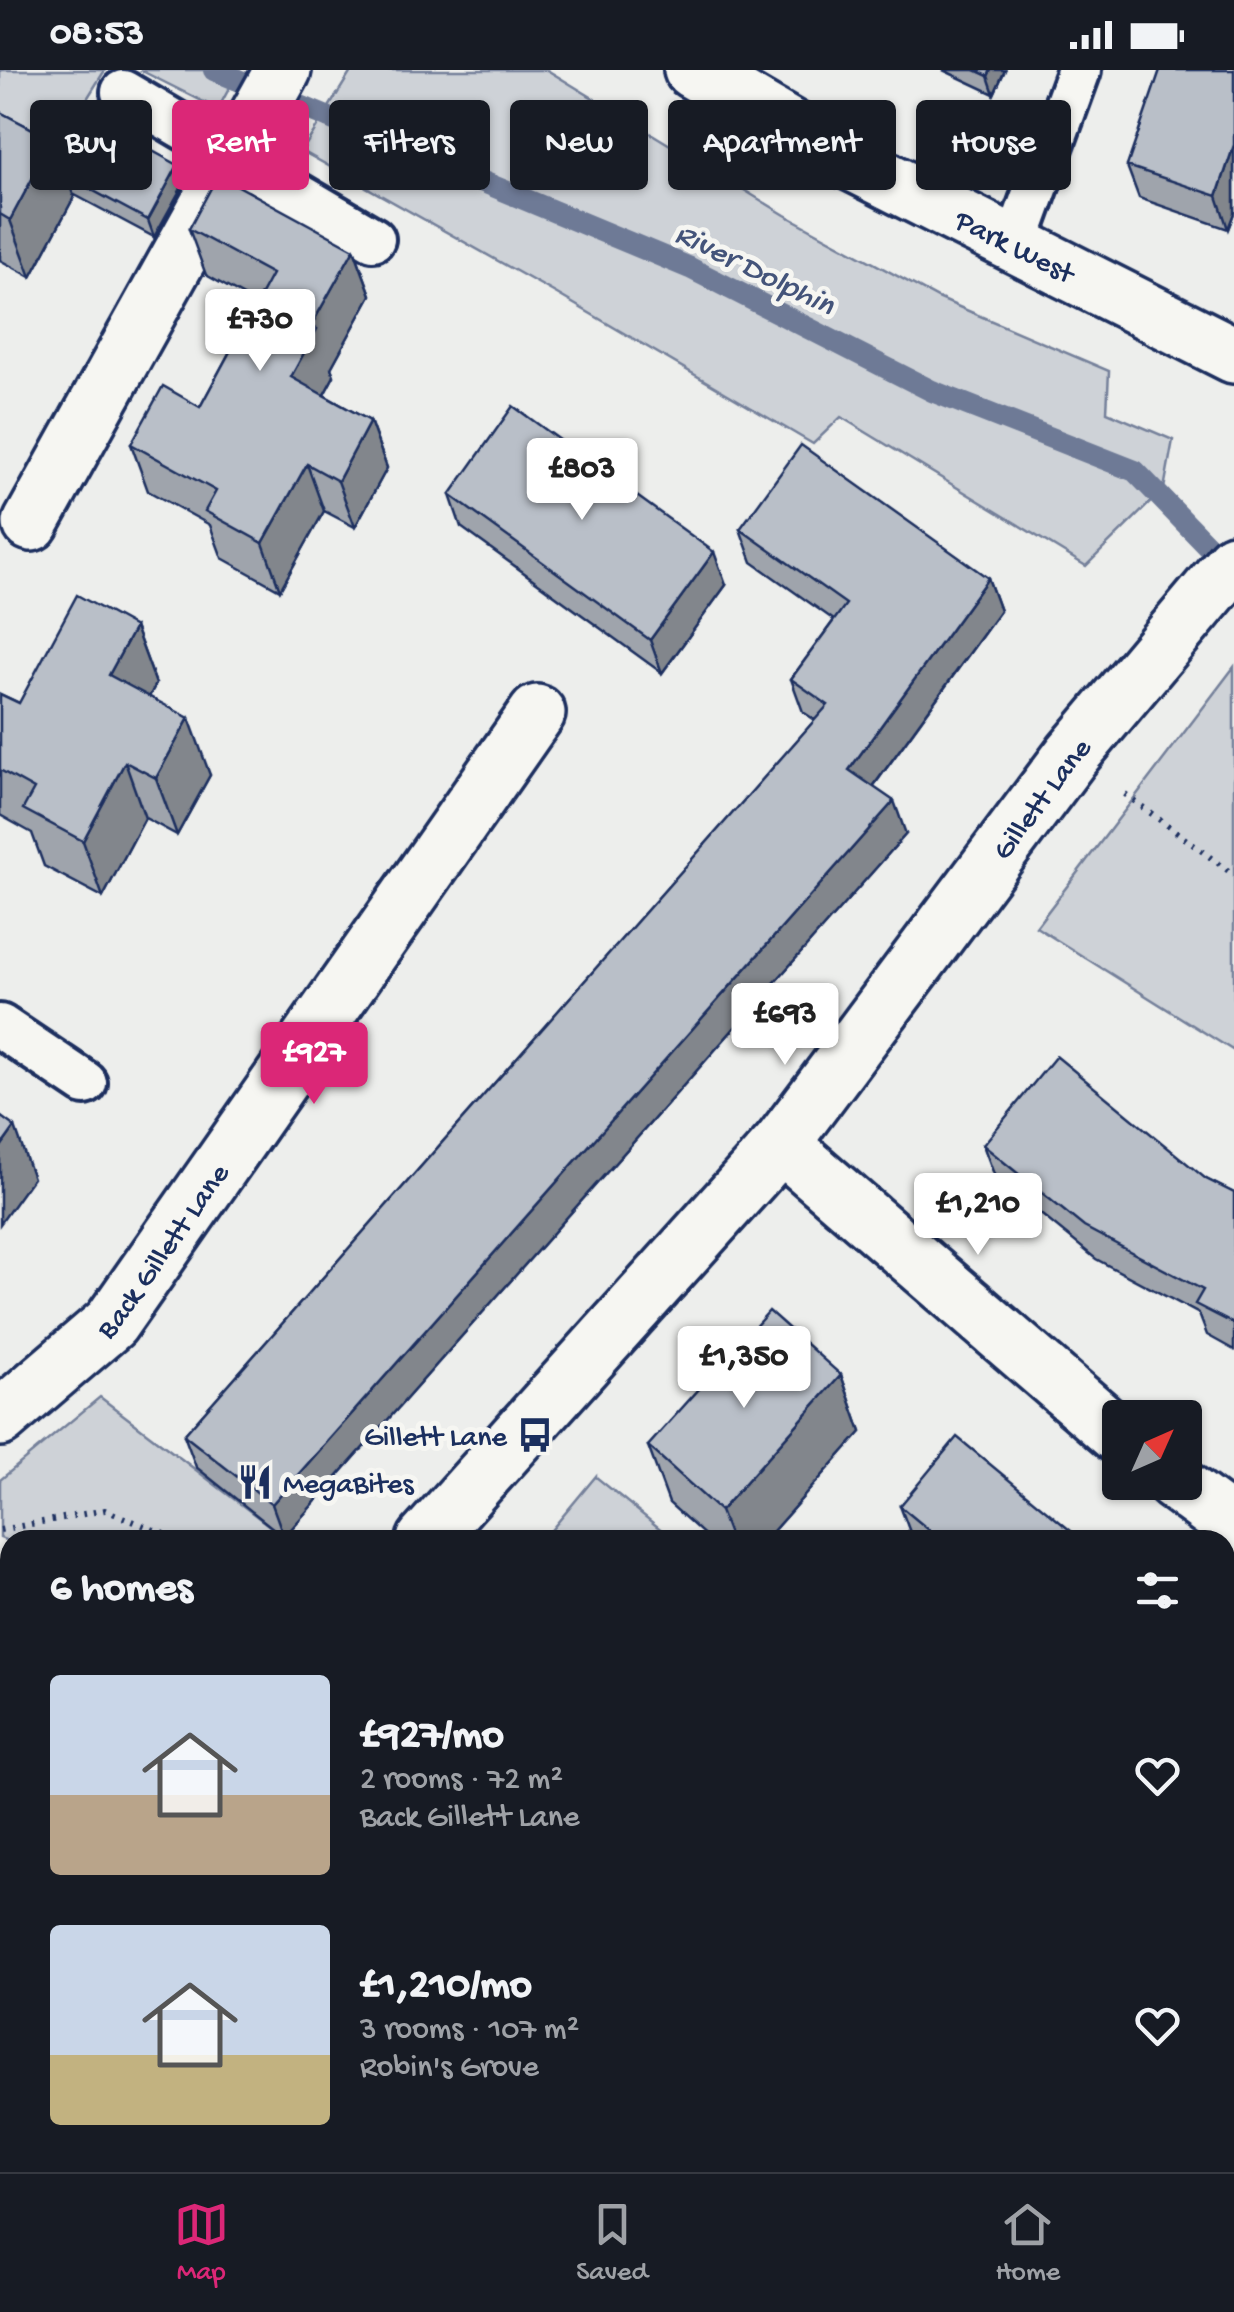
<!DOCTYPE html>
<meta charset="utf-8">
<style>
:root{--surface:#171b24;--page:#242831;--text:#f1f3f6;--muted:#9ea1a6;--line:#363941;--accent:#db2777}
body{margin:0;font-family:"Gochi Hand",sans-serif;background:var(--page);color:var(--text);height:100vh;display:flex;flex-direction:column;font-size:38px;white-space:nowrap}
*{box-sizing:border-box;margin:0}
p{font-size:32px;color:var(--muted)}
.icon{flex:none;width:55px;height:55px;fill:none;stroke:currentColor;stroke-width:2;stroke-linecap:round;stroke-linejoin:round}
.map{position:relative;flex:1;overflow:hidden}
.details{position:absolute;left:0px;top:1460px;width:1235px;height:642px;display:flex;flex-direction:column;background:var(--surface);border-radius:30px 30px 0 0;box-shadow:0 2px 8px #0004}
.details>*{flex:none}
.hud{position:absolute;left:30px;top:30px;width:1175px;height:90px;display:flex;gap:20px}
.needle{width:65px;rotate:45deg}
.controls{position:absolute;left:1102px;top:1330px;display:grid;gap:20px}
.controls a{display:grid;place-items:center;width:100px;height:100px;border-radius:10px;background:var(--surface);box-shadow:0 2px 8px #0004;font-size:50px}
.price{position:absolute;translate:-50% -85px;padding:0 22px;border-radius:10px;background:#fff;color:#222;font-size:32px;line-height:65px;filter:drop-shadow(0 2px 5px #0008)}
.price::after{content:'';position:absolute;left:50%;top:60px;width:30px;height:22px;margin-left:-15px;background:inherit;clip-path:polygon(0 0,100% 0,50% 100%)}
.price.selected{background:var(--accent);color:#fff}
ul{padding:0;list-style:none}
li{display:flex;align-items:center;gap:30px;height:250px;padding:0 50px}
li span{display:grid;place-items:center;flex:none;width:280px;height:200px;border-radius:10px;color:#555}
li>.icon{margin-inline-start:auto}
span .icon{width:120px;height:120px;fill:#fffc;stroke-width:1}
li b{font-size:42px}
h2{display:flex;justify-content:space-between;align-items:center;height:120px;padding:0 50px;font-size:42px}
.chip{padding:0 35px;border-radius:10px;background:var(--surface);box-shadow:0 2px 8px #0004;font-size:35px;line-height:90px}
.chip.selected{background:var(--accent);color:#fff}
.status{display:flex;justify-content:space-between;align-items:center;height:70px;padding:0 50px;background:var(--surface);direction:ltr}
.status svg{height:28px;fill:currentColor}
.tabs{display:flex;justify-content:space-around;align-items:center;height:140px;border-top:2px solid var(--line);background:var(--surface);font-size:28px;color:var(--muted)}
.tabs a{display:grid;justify-items:center;gap:5px}
.tabs .selected{color:var(--accent)}
.map>svg:first-child{display:block}
.green{fill:#ced2d7;stroke:#74809a;stroke-width:2.5}
.lines{fill:none;stroke-linecap:round;stroke-linejoin:round}
.stream{stroke:#6e7a96;stroke-width:22}
.lane-casing{stroke:#1b2f5e;stroke-width:50}
.street-casing{stroke:#1b2f5e;stroke-width:62}
.secondary-casing{stroke:#1b2f5e;stroke-width:62}
.primary-casing{stroke:#1b2f5e;stroke-width:62}
.path{stroke:#1b2f5e;stroke-width:6;stroke-dasharray:2.5 8;stroke-linecap:butt}
.lane{stroke:#f6f6f2;stroke-width:42}
.street{stroke:#f6f6f2;stroke-width:55}
.secondary{stroke:#f6f6f2;stroke-width:55}
.primary{stroke:#f6f6f2;stroke-width:55}
.wall{fill:#9fa4ac;stroke:#1b2f5e;stroke-width:2.5}
.shaded-wall{fill:#82868c;stroke:#1b2f5e;stroke-width:2.5}
.building{fill:#b9bfc8;stroke:#1b2f5e;stroke-width:2.5}
.labels{text-anchor:middle;stroke-width:10;stroke-linejoin:round;paint-order:stroke}
.street-label{font-size:30px;fill:#1b2f5e;stroke:#f6f6f2}
.poi-label{font-size:30px;fill:#1b2f5e;stroke:#f6f6f2;text-anchor:end}
.water-label{font-size:32px;font-style:italic;fill:#44547a;stroke:#f6f6f2}
</style>
<div class="status"><b>08:53</b><svg viewBox="0 0 49 12"><path d="M0 12V9h3v3zM5 12V6h3v6zM10 12V3h3v9zM15 12V0h3v12zM26 1h20v11H26zM47 4h2v5h-2z"/></svg></div>
<div class="map">
<svg width="1234" height="2102" viewBox="0 0 1234 2102">
<rect width="100%" height="100%" fill="#edeeec"/>
<filter id="ink" filterUnits="userSpaceOnUse"><feTurbulence type="fractalNoise" baseFrequency=".01" numOctaves="2"/><feDisplacementMap in="SourceGraphic" scale="20" xChannelSelector="R" yChannelSelector="G"/><feConvolveMatrix kernelMatrix="1 2 1 2 8 2 1 2 1" color-interpolation-filters="sRGB"/></filter>
<g filter="url(#ink)">
<path class="green" d="M 0,0 L 105,0 L 42,101 L 0,77 Z
M 140,0 L 239,0 L 218,39 Z
M 352,0 L 547,0 L 785,145 L 938,228 L 1109,301 L 1107,342 L 1173,370 L 1164,419 L 1086,496 L 841,347 L 813,374 L 557,224 L 302,81 Z
M 1234,597 L 1234,981 L 1036,857 Z
M 100,1327 L 284,1467 L 270,1470 L 10,1472 L 0,1468 L 0,1410 Z
M 596,1406 L 596,1407 L 674,1470 L 543,1470 Z"/>
<g class="lines">
<path class="stream" d="M 214,0 L 690,198 L 932,321 L 1135,401 L 1230,499"/>
<defs>
<path id="lane" d="M 123,22 L 373,169
M 1015,176 L 1079,0
M 0,956 L 85,1013
M 1141,2102 L 1145,2093"/>
<g id="street">
<path d="M 31,453 L 283,0"/>
<path d="M 781,1074 L 1120,1367"/>
<path id="s1" d="M 0,1348 L 111,1253 L 537,643"/>
<path d="M 1174,1412 L 1234,1456"/>
<path id="s2" d="M 425,1470 L 781,1074 L 1072,685 L 1234,492"/>
<path d="M 417,2102 L 426,2092"/>
</g>
<g id="secondary">
<path id="s3" d="M 692,0 L 837,85 L 1234,285"/>
</g>
<path id="primary" d="M 0,1551 L 10,1554
M 766,2092 L 776,2102"/>
</defs>
<use href="#lane" class="lane-casing"/>
<use href="#street" class="street-casing"/>
<use href="#secondary" class="secondary-casing"/>
<use href="#primary" class="primary-casing"/>
<path class="path" d="M 1125,724 L 1234,805
M 0,1460 L 105,1440 L 179,1470"/>
<use href="#lane" class="lane"/>
<use href="#street" class="street"/>
<use href="#secondary" class="secondary"/>
<use href="#primary" class="primary"/>
</g>
<path class="wall" d="M 943,0 L 1005,0 L 994,24 Z
M 1234,0 L 1234,143 L 1228,159 L 1139,128 L 1127,96 Z
M 0,42 L 52,69 L 178,95 L 184,113 L 154,167 L 73,124 L 74,127 L 31,207 L 0,190 Z
M 189,159 L 354,179 L 371,225 L 331,298 L 334,306 L 324,325 L 370,351 L 387,398 L 355,457 L 324,441 L 280,520 L 222,488 L 210,455 L 148,421 L 131,374 L 200,337 L 256,233 L 206,205 Z
M 450,425 L 726,515 L 662,603 L 461,457 Z
M 740,459 L 988,508 L 1000,541 L 873,717 L 906,764 L 284,1467 L 196,1397 L 184,1365 L 815,650 L 803,642 L 791,609 L 834,550 L 752,492 Z
M 135,557 L 156,614 L 149,626 L 210,705 L 177,765 L 145,748 L 103,827 L 44,796 L 32,763 L 0,745 L 0,624 L 19,633 Z
M 983,1075 L 1206,1109 L 1234,1123 L 1234,1280 L 1207,1265 L 1199,1244 L 1096,1189 L 995,1107 Z
M 841,1305 L 861,1362 L 765,1470 L 710,1470 L 669,1433 L 648,1376 Z
M 900,1436 L 1082,1470 L 913,1470 Z
M 1225,1547 L 1234,1554 L 1234,1710 L 1225,1703 Z
M 0,1722 L 10,1728 L 10,1898 L 0,1892 Z
M 1225,1895 L 1234,1901 L 1234,2045 L 1225,2039 Z"/>
<path class="shaded-wall" d="M 991,0 L 1005,0 L 994,24 L 988,6 Z
M 53,70 L 74,127 L 31,207 L 10,150 Z
M 1234,75 L 1234,143 L 1228,159 L 1217,126 Z
M 178,95 L 184,113 L 154,167 L 148,150 Z
M 354,179 L 371,225 L 331,298 L 334,306 L 308,354 L 291,307 L 311,256 Z
M 370,351 L 387,398 L 355,457 L 338,411 Z
M 307,394 L 324,441 L 280,520 L 263,473 Z
M 714,482 L 726,515 L 662,603 L 650,570 Z
M 988,508 L 1000,541 L 861,733 L 849,700 Z
M 135,557 L 156,614 L 130,662 L 109,605 Z
M 189,648 L 210,705 L 177,765 L 156,708 Z
M 125,692 L 145,748 L 103,827 L 83,771 Z
M 894,731 L 906,764 L 284,1467 L 272,1434 Z
M 15,1057 L 33,1108 L 0,1154 L 0,1078 Z
M 841,1305 L 861,1362 L 765,1470 L 731,1470 L 720,1441 Z
M 10,2051 L 10,2092 L 15,2092 L 10,2102 L 0,2102 L 0,2068 Z"/>
<path class="building" d="M 975,0 L 991,0 L 988,6 Z
M 1160,0 L 1234,0 L 1234,75 L 1217,126 L 1127,96 Z
M 70,36 L 178,95 L 148,150 L 66,106 L 52,69 Z
M 0,42 L 53,70 L 10,150 L 0,144 Z
M 218,105 L 354,179 L 311,256 L 317,259 L 291,307 L 370,351 L 338,411 L 307,394 L 263,473 L 205,441 L 216,421 L 131,374 L 163,316 L 200,337 L 272,204 L 189,159 Z
M 513,336 L 714,482 L 650,570 L 450,425 Z
M 801,375 L 988,508 L 849,700 L 894,731 L 272,1434 L 184,1365 L 828,635 L 791,609 L 846,534 L 740,459 Z
M 77,525 L 135,557 L 109,605 L 189,648 L 156,708 L 125,692 L 83,771 L 23,739 L 34,719 L 0,700 L 0,624 L 19,633 Z
M 1056,986 L 1206,1109 L 1234,1123 L 1234,1254 L 1195,1234 L 1203,1220 L 1084,1157 L 983,1075 Z
M 0,1046 L 15,1057 L 0,1078 Z
M 769,1241 L 841,1305 L 720,1441 L 648,1376 Z
M 957,1367 L 1082,1470 L 941,1470 L 900,1436 Z
M 1225,1547 L 1234,1554 L 1234,1679 L 1230,1684 L 1225,1680 Z
M 0,1722 L 10,1728 L 10,1869 L 0,1863 Z
M 1225,1895 L 1234,1901 L 1234,2020 L 1225,2014 Z
M 0,1969 L 10,1975 L 10,2051 L 0,2068 Z"/>
</g>
<defs>
<symbol id="bus-bare" viewBox="-9 -9 18 18"><path d="M-5-6H5V4H4V6H2V4H-2V6H-4V4H-5ZM-3.5-4V0h7V-4ZM-3.5 1.2v1.5H-2V1.2ZM2 1.2v1.5H3.5V1.2Z" fill="#1b2f5e" stroke="#f6f6f2" stroke-width="2.5" paint-order="stroke"/></symbol>
<symbol id="restaurant-bare" viewBox="-9 -9 18 18"><path d="M-5-6h1v4h1v-4h1v4h1v-4h1v5L-1.5 .5V6h-2V.5L-5-1ZM5-6V6H3V1.5H1.5Q1.5-4 5-6Z" fill="#1b2f5e" stroke="#f6f6f2" stroke-width="2.5" paint-order="stroke"/></symbol>
</defs>
<g fill-rule="evenodd">
<use href="#bus-bare" x="510" y="1340" width="50" height="50"/>
<use href="#restaurant-bare" x="230" y="1387" width="50" height="50"/>
</g>
<g class="labels">
<g class="street-label">
<text dy="10" stroke="none"><textPath href="#s3" startOffset="368">Park West</textPath></text>
<text dy="10" stroke="none"><textPath href="#s2" startOffset="965">Gillett Lane</textPath></text>
<text dy="10" stroke="none"><textPath href="#s1" startOffset="235">Back Gillett Lane</textPath></text>
</g>
<g class="poi-label">
<text x="507" y="1375">Gillett Lane</text>
<text x="283" y="1422" text-anchor="start">MegaBites</text>
</g>
<g class="water-label">
<text transform="translate(756 197) rotate(26)" y="11">River Dolphin</text>
</g>
</g>
</svg>
<div class="controls">
<a><svg class="needle" viewBox="-14 -14 28 28"><path d="M0-13l5 13h-10z" fill="#e53935"/><path d="M0 13l5-13h-10z" fill="#9ea1a6"/></svg></a>
</div>
<b class="price" style="left:260px;top:304px">£730</b>
<b class="price" style="left:582px;top:453px">£803</b>
<b class="price" style="left:785px;top:998px">£693</b>
<b class="price selected" style="left:314px;top:1037px">£927</b>
<b class="price" style="left:978px;top:1188px">£1,210</b>
<b class="price" style="left:744px;top:1341px">£1,350</b>
<div class="hud">
<a class="chip">Buy</a>
<a class="chip selected">Rent</a>
<a class="chip">Filters</a>
<a class="chip">New</a>
<a class="chip">Apartment</a>
<a class="chip">House</a>
</div>
<section class="details">
<h2>6 homes<svg class="icon" aria-label="filters" viewBox="0 0 24 24"><path d="M4 7h16M4 17h16"/><circle cx="9" cy="7" r="2"/><circle cx="15" cy="17" r="2"/></svg></h2>
<ul>
<li><span style="background:linear-gradient(#c9d6e8 60%,#b9a48a 0)"><svg class="icon" aria-label="home" viewBox="0 0 24 24"><path d="M3 11l9-7 9 7M6 9v11h12V9"/></svg></span><div><b>£927/mo</b><p>2 rooms · 72 m²</p><p>Back Gillett Lane</p></div><svg class="icon" aria-label="heart" viewBox="0 0 24 24"><path d="M12 20l-8-8c-3-5 5-10 8-4 3-6 11-1 8 4z"/></svg></li>
<li><span style="background:linear-gradient(#c9d6e8 65%,#c2b280 0)"><svg class="icon" aria-label="home" viewBox="0 0 24 24"><path d="M3 11l9-7 9 7M6 9v11h12V9"/></svg></span><div><b>£1,210/mo</b><p>3 rooms · 107 m²</p><p>Robin's Grove</p></div><svg class="icon" aria-label="heart" viewBox="0 0 24 24"><path d="M12 20l-8-8c-3-5 5-10 8-4 3-6 11-1 8 4z"/></svg></li>
</ul>
</section>
</div>
<nav class="tabs">
<a class="selected"><svg class="icon" aria-label="map" viewBox="0 0 24 24"><path d="M3 6l6-2 6 2 6-2v14l-6 2-6-2-6 2zM9 4v14M15 6v14"/></svg>Map</a>
<a><svg class="icon" aria-label="saved" viewBox="0 0 24 24"><path d="M7 4h10v16l-5-4-5 4z"/></svg>Saved</a>
<a><svg class="icon" aria-label="home" viewBox="0 0 24 24"><path d="M3 11l9-7 9 7M6 9v11h12V9"/></svg>Home</a>
</nav>
